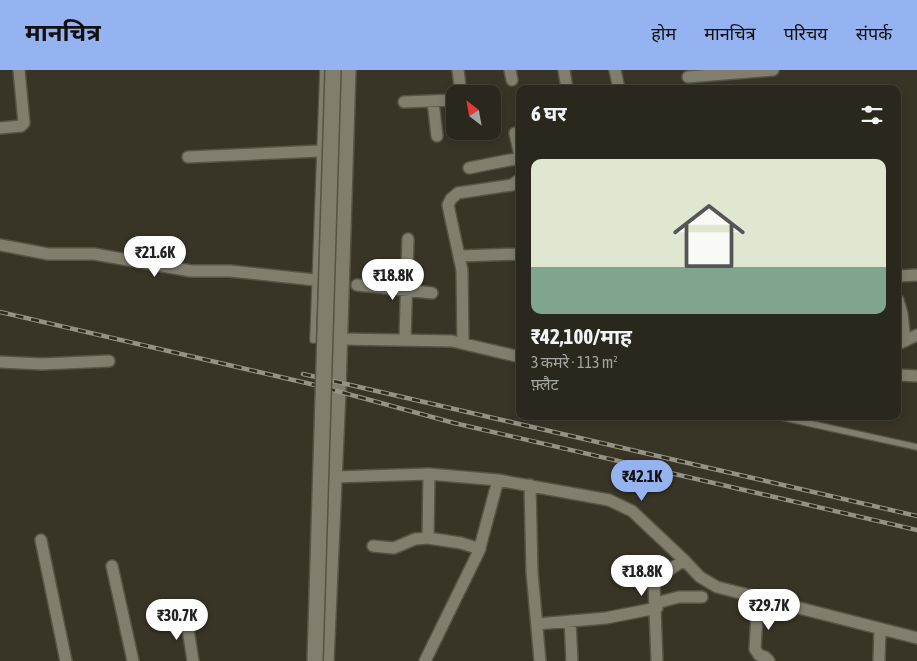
<!DOCTYPE html>
<html lang="hi">
<meta charset="utf-8">
<style>
:root{--surface:#2a281c;--page:#363429;--text:#f1f3f6;--muted:#a5a6a3;--line:#46443b;--accent:#95b2f1}
body{margin:0;font-family:"Asap Condensed","Noto Sans Devanagari",sans-serif;background:var(--page);color:var(--text);height:100vh;display:flex;flex-direction:column;font-size:19px;white-space:nowrap}
*{box-sizing:border-box;margin:0}
p{font-size:16px;color:var(--muted)}
.icon{flex:none;width:28px;height:28px;fill:none;stroke:currentColor;stroke-width:2;stroke-linecap:round;stroke-linejoin:round}
.map{position:relative;flex:1;overflow:hidden}
.panel{position:absolute;left:516px;top:15px;width:385px;height:335px;display:flex;flex-direction:column;background:var(--surface);border-radius:10px;box-shadow:0 2px 8px #0003,0 0 0 1px var(--line)}
.panel>*{flex:none}
.needle{width:32px;rotate:329deg}
.tools{position:absolute;left:446px;top:15px;display:grid;gap:10px}
.tools a{display:grid;place-items:center;width:55px;height:55px;border-radius:10px;background:var(--surface);box-shadow:0 2px 8px #0003,0 0 0 1px var(--line);font-size:25px}
.price{position:absolute;translate:-50% -42px;padding:0 11px;border-radius:18px;background:#fff;color:#222;font-size:16px;line-height:32px;filter:drop-shadow(0 1px 2px #0008)}
.price::after{content:'';position:absolute;left:50%;top:30px;width:15px;height:11px;margin-left:-8px;background:inherit;clip-path:polygon(0 0,100% 0,50% 100%)}
.price.current{background:var(--accent);color:#111}
ul{padding:0;list-style:none}
li{display:grid;align-content:center;gap:10px;height:265px;padding:0 15px}
li+li{border-top:1px solid var(--line)}
li span{display:grid;place-items:center;height:155px;border-radius:10px;color:#555}
li>.icon{margin-inline-start:auto}
span .icon{width:90px;height:90px;fill:#fffc;stroke-width:1}
li b{font-size:21px}
h2{display:flex;justify-content:space-between;align-items:center;height:60px;padding:0 15px;font-size:21px}
header{display:flex;align-items:center;gap:30px;box-sizing:border-box;height:70px;padding:0 25px;background:var(--accent);color:#111}
header strong{font-size:24px}
nav{display:flex;gap:28px;margin-inline-start:auto;font-size:18px}
.map>svg:first-child{display:block}
.lines{fill:none;stroke-linecap:round;stroke-linejoin:round}
.lane-casing{stroke:#565347;stroke-width:8}
.street-casing{stroke:#565347;stroke-width:14}
.secondary-casing{stroke:#565347;stroke-width:18}
.lane{stroke:#817e6d;stroke-width:5.5}
.street{stroke:#817e6d;stroke-width:11}
.secondary{stroke:#817e6d;stroke-width:15}
.rail-casing{stroke:#949185;stroke-width:4.5}
.rail{stroke:#2e2b1d;stroke-width:2.5;stroke-dasharray:8;stroke-linecap:butt}
.secondary-bridge-casing{stroke:#565347;stroke-width:18;stroke-linecap:butt}
.secondary-bridge{stroke:#817e6d;stroke-width:15}
</style>
<header>
<strong>मानचित्र</strong>
<nav><a>होम</a><a>मानचित्र</a><a>परिचय</a><a>संपर्क</a></nav>
</header>
<div class="map">
<svg width="917" height="591" viewBox="0 0 917 591">
<rect width="100%" height="100%" fill="#383526"/>
<g class="lines">
<defs>
<path id="lane" d="M 323,0 L 313,270 L 325,269
M 776,346 L 917,377"/>
<path id="street" d="M 458,0 L 461,24
M 510,0 L 512,10
M 564,0 L 567,19
M 615,0 L 619,19
M 688,7 L 773,0
M 433,31 L 437,66
M 404,32 L 455,30
M 0,58 L 21,56 L 24,53 L 19,0
M 464,61 L 464,64
M 515,63 L 520,86
M 188,87 L 320,81
M 469,98 L 520,88
M 0,175 L 48,184 L 94,184 L 191,201 L 230,201 L 315,210
M 460,186 L 520,184
M 898,206 L 917,205
M 357,215 L 432,223
M 898,230 L 902,244 L 905,271
M 340,269 L 452,271 L 520,287
M 405,270 L 408,169
M 463,273 L 462,200 L 448,135 L 451,129 L 458,123 L 512,115 L 520,109
M 898,274 L 917,265
M 0,292 L 42,294 L 109,291
M 898,305 L 917,306
M 429,404 L 428,468 L 461,473 L 480,479
M 335,407 L 429,404 L 498,410 L 609,430 L 632,441 L 684,490 L 700,507 L 717,517 L 917,568
M 530,415 L 532,502 L 540,591
M 41,470 L 66,591
M 373,476 L 394,478 L 415,469 L 428,468
M 112,496 L 133,591
M 758,528 L 755,579 L 759,585 L 765,587 L 769,591
M 656,533 L 679,527 L 702,527
M 186,546 L 193,591
M 570,551 L 572,591
M 537,554 L 606,548 L 657,538
M 425,591 L 479,481 L 498,410
M 657,591 L 654,514 L 659,507 L 684,490
M 879,591 L 880,559"/>
<path id="secondary" d="M 326,591 L 338,321 L 348,0"/>
</defs>
<use href="#lane" class="lane-casing"/>
<use href="#street" class="street-casing"/>
<use href="#secondary" class="secondary-casing"/>
<use href="#lane" class="lane"/>
<use href="#street" class="street"/>
<use href="#secondary" class="secondary"/>
<defs>
<path id="rail" d="M 0,242 L 315,315 L 454,353 L 917,460
M 303,304 L 917,446"/>
</defs>
<use href="#rail" class="rail-casing"/>
<use href="#rail" class="rail"/>
<defs>
<path id="secondary-bridge" d="M 315,591 L 333,0"/>
</defs>
<use href="#secondary-bridge" class="secondary-bridge-casing"/>
<use href="#secondary-bridge" class="secondary-bridge"/>
</g>
</svg>
<div class="tools">
<a><svg class="needle" viewBox="-14 -14 28 28"><path d="M0-13l5 13h-10z" fill="#e53935"/><path d="M0 13l5-13h-10z" fill="#a5a6a3"/></svg></a>
</div>
<b class="price" style="left:155px;top:208px">₹21.6K</b>
<b class="price" style="left:393px;top:231px">₹18.8K</b>
<b class="price current" style="left:642px;top:432px">₹42.1K</b>
<b class="price" style="left:642px;top:527px">₹18.8K</b>
<b class="price" style="left:769px;top:561px">₹29.7K</b>
<b class="price" style="left:177px;top:571px">₹30.7K</b>
<section class="panel">
<h2>6 घर<svg class="icon" aria-label="filters" viewBox="0 0 24 24"><path d="M4 7h16M4 17h16"/><circle cx="9" cy="7" r="2"/><circle cx="15" cy="17" r="2"/></svg></h2>
<ul>
<li><span style="background:linear-gradient(#dfe7d0 70%,#7fa58c 0)"><svg class="icon" aria-label="home" viewBox="0 0 24 24"><path d="M3 11l9-7 9 7M6 9v11h12V9"/></svg></span><div><b>₹42,100/माह</b><p>3 कमरे · 113 m²</p><p>फ़्लैट</p></div></li>
</ul>
</section>
</div>
